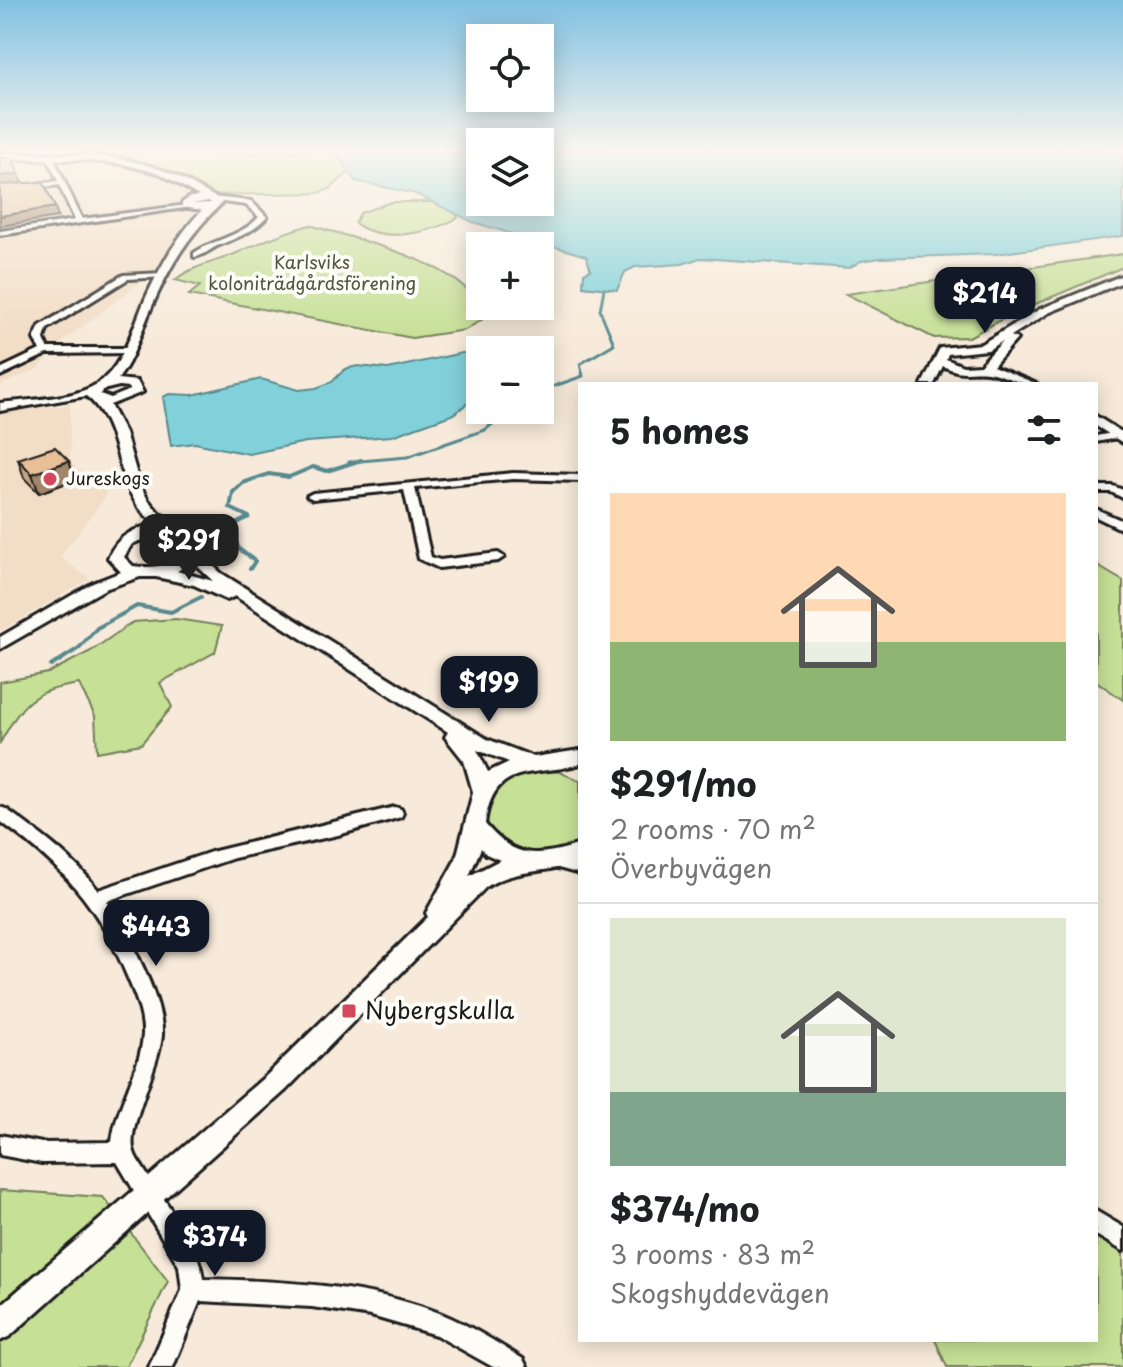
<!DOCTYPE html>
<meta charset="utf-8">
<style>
:root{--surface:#fff;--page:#f6f6f6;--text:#202124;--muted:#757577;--line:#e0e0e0;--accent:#111827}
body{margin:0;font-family:"Playpen Sans",sans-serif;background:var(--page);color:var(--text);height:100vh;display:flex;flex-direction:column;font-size:30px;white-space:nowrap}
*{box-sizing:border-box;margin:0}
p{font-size:26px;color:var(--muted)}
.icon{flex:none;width:44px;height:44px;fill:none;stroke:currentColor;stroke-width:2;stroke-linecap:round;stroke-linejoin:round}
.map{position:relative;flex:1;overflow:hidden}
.panel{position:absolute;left:578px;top:382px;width:520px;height:960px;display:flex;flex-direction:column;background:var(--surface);border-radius:0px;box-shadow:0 4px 20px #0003}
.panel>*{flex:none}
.tools{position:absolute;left:466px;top:24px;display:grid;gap:16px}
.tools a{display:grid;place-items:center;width:88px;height:88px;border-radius:0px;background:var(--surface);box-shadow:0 4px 20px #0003;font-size:40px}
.price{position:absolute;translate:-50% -68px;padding:0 18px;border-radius:16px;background:var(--accent);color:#fff;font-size:26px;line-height:52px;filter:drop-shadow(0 2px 4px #0008)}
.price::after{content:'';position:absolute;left:50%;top:48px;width:24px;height:18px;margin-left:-12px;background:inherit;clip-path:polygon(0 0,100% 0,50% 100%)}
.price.selected{background:#222;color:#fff}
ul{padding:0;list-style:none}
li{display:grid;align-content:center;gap:16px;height:424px;padding:0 32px}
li+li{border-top:2px solid var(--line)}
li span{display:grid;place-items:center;height:248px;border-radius:0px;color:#555}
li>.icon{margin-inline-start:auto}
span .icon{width:144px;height:144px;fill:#fffc;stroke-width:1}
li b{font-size:34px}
h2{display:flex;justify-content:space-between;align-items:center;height:96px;padding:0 32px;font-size:34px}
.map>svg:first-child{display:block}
.built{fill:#f2ddc6}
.green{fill:#c6e096;stroke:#717e59;stroke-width:2}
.water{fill:#81d1da;stroke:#59898e;stroke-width:2}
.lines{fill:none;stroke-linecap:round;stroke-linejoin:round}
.stream-far1{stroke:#59898e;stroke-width:3}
.stream{stroke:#59898e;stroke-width:4}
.street-casing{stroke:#1c1c1c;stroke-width:6}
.secondary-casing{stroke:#1c1c1c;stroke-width:6}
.street{fill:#fdfcf7;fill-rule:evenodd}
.secondary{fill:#fdfcf7;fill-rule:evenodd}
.wall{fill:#c8a583;stroke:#1c1c1c;stroke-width:2}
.shaded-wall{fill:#a2866a;stroke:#1c1c1c;stroke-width:2}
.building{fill:#e8c098;stroke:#1c1c1c;stroke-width:2}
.poi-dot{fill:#d1495b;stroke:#fdfcf7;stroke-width:3}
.labels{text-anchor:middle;stroke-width:8;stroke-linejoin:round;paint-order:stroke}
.far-park-label{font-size:18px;fill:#4f5741;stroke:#fdfcf7}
.far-poi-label{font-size:18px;fill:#1c1c1c;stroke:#fdfcf7;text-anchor:start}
.near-poi-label{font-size:24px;fill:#1c1c1c;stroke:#fdfcf7;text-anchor:start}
</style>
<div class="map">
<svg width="1123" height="1367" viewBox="0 0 1123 1367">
<rect width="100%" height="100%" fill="#f7eada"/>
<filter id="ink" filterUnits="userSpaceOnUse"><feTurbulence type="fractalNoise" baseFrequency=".0125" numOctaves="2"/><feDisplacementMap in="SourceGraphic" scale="16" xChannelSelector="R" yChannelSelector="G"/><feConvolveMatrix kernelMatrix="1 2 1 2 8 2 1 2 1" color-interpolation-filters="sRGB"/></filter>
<g filter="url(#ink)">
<path class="built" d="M 82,159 L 118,162 L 170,178 L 196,198 L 192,221 L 162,264 L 145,279 L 61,343 L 38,369 L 0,385 L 0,160 Z
M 70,405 L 70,463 L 106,490 L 106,496 L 60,557 L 90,579 L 0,631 L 0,413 Z"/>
<path class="green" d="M 119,149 L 230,154 L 329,149 L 336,150 L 350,171 L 330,189 L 318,193 L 214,195 L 158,168 L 41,154 L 103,154 Z
M 391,202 L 435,202 L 456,213 L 458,218 C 431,233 382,244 355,223 L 360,213 Z
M 310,225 C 360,241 469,263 486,317 L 465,330 L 412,338 L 189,295 L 200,286 L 175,280 C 193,265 218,262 239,252 C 264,241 284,232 310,225 Z
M 1123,254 L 1123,267 L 1014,313 L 969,337 L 934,338 L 846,294 Z
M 1096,565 L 1123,581 L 1123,700 L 1096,681 Z
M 176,619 L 222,626 L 215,652 L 160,683 L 172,707 L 141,744 L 97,752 L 95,716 L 79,684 C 31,691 23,702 0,743 L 0,682 L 48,673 L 91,651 L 133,622 Z
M 542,770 L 560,772 L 580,781 L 580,844 C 503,891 432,783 542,770 Z
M 0,1190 L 103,1197 L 168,1281 L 126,1367 L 0,1367 Z
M 1096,1229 L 1123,1247 L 1123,1367 L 947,1367 L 935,1340 L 1096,1340 Z"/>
<path class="water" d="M 329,149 L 480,149 L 480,202 L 540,202 L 540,149 L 1123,149 L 1123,236 L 996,254 L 880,258 L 861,261 L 849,268 L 700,258 L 682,264 L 635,267 L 625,272 L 617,290 L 583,286 L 584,273 L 591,270 L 586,256 L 473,222 L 416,194 L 355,181 L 336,151 Z
M 462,353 L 480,353 L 480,393 L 454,414 L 392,436 L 306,442 L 249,454 L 195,443 L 171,446 L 163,397 L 169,394 L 192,395 L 261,379 L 299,390 L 316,388 L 332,382 L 345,369 L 358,366 L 388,369 Z"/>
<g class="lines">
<path class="stream-far1" d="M 540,391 L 583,376 L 580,364 L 614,344 L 600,310 L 604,289
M 349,462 L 407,457 L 485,430 L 510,410"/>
<path class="stream" d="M 250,569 L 255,561 L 239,549 L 230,527 L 249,517 L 230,508 L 233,492 L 243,483 L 269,474 L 289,477 L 313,467 L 327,471 L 361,460
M 51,666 L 79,648 L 97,628 L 137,606 L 171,612 L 201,597"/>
<defs>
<path id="street" d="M 50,155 L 53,157 L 82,219 L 187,205 L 191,207 L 0,235 L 0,231 L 75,220 L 59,185 L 0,193 L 0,189 L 58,181 L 47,157 Z
M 212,197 L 251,201 L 267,217 C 253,233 235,238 217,246 C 209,250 203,256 194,257 L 194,253 C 214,239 242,236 259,217 L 246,205 L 215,201 Z
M 163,273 L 167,275 L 166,277 L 128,279 L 47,329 L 44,339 L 48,348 L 129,348 L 134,351 L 132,353 L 47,354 L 0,376 L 0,369 L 40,350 L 34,339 L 40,326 L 123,275 Z
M 1123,431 L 1123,437 L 1096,442 L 1096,436 Z
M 513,473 L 580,475 L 580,481 L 513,479 L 415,488 L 431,557 L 440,560 L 498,553 L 504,557 L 498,561 L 439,568 L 419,559 L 404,490 L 313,499 L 307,496 L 313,493 Z
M 1096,486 L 1113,486 L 1123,490 L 1123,498 L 1111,492 L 1096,492 Z
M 1096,509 L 1123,521 L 1123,530 L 1096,517 Z
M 0,807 L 6,809 C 39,833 73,857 98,890 L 211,852 L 395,807 L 401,809 L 403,813 L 401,817 L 338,835 L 234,858 L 107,901 C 126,932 164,998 162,1035 C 160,1065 125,1129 134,1152 C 136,1159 142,1166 146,1173 C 166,1204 199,1243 203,1279 C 283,1281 366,1284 442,1314 C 471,1326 497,1343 523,1359 L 527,1367 L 493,1367 L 436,1335 L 371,1316 L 312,1307 L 200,1301 L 173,1367 L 149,1367 L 182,1290 L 179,1266 L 117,1162 L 42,1163 L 0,1155 L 0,1135 L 42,1143 L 112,1142 C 116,1105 140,1073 143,1035 C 144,1015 135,995 127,976 C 97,903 63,867 0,821 Z
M 557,855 L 580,862 L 580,874 L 551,866 L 549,861 L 551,856 Z
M 1096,1211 L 1123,1227 L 1123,1251 L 1096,1235 Z"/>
<path id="secondary" d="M 0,153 C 67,154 137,150 195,186 C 205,192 214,195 222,203 C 187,236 169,267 150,311 C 140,334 134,359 118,379 L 137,381 L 143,392 L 110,405 L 125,433 L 140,485 L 148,500 L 159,513 L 177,525 L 195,532 L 202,540 L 207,560 L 221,573 L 487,739 L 534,757 L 580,750 L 580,764 C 533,778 493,760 485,824 C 515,860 538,857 580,844 L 580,861 C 547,875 517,867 486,887 L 286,1090 L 10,1336 L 0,1341 L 0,1306 L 268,1074 L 428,917 L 426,913 L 456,859 L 473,792 L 464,761 L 445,737 L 448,732 L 235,596 L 227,600 L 194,585 L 156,577 L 140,577 L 105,589 L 0,649 L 0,637 L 93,583 L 121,572 L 108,558 C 117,536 134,528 156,524 C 111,493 126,427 86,396 L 0,411 L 0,403 C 30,399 71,400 97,384 C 125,366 134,322 148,293 C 162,263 179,234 202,210 L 182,207 L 182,203 L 190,197 L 199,196 L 159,173 L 122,164 L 81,160 L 0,159 ZM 209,201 L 211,203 L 192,204 ZM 119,386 L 128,387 L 130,390 L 111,398 L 100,394 L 103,390 ZM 159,533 L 176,534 L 185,538 L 188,549 C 173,566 154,569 133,566 L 124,557 L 132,544 ZM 193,562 L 213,581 L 177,571 ZM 477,750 L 509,762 L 488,772 ZM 481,848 L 486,854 L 500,860 L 469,876 Z
M 1123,275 L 1123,282 L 1048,313 L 1011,336 L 1017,339 L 993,366 L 1037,384 C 1015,384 1006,375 987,372 C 967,370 964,376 943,366 L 934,384 L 922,384 L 940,348 L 981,344 L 1040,309 ZM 1003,341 L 980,365 L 963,366 L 946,359 L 948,354 L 988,350 Z
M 1096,416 L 1123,433 L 1123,443 L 1096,426 Z"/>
</defs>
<use href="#street" class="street-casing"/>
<use href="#secondary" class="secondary-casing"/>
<use href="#street" class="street"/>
<use href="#secondary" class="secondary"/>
</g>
<path class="wall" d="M 18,459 L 75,480 L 39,493 L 24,478 Z"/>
<path class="shaded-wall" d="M 19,174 L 22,183 L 0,186 L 0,176 Z
M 55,207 L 58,217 L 0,226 L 0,216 Z
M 69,461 L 75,480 L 39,493 L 32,474 Z"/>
<path class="building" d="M 0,158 L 12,158 L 19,174 L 0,176 Z
M 43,182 L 55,207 L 0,216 L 0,185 Z
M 55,447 L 69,461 L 32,474 L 18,459 Z"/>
</g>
<linearGradient id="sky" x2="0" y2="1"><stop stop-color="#7fc0e2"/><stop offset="0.44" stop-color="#fbf6ee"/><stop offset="1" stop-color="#fbf6ee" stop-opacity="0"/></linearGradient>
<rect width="1123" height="340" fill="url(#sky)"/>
<g class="poi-dot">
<circle cx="50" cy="479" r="8"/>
<rect x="341" y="1003" width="16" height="16" rx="4"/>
</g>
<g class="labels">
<g class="far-park-label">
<text x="312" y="269">Karlsviks<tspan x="312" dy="21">koloniträdgårdsförening</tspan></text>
</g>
<g class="far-poi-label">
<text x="66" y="485">Jureskogs</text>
</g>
<g class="near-poi-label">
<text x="365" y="1019">Nybergskulla</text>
</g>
</g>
</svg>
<div class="tools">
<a><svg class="icon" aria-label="locate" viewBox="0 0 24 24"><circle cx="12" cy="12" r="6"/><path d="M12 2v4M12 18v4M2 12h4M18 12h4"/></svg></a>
<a><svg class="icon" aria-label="layers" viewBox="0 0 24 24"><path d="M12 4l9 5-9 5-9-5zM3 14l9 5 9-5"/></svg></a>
<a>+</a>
<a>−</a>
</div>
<b class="price" style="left:985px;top:335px">$214</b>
<b class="price selected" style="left:189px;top:582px">$291</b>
<b class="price" style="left:489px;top:724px">$199</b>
<b class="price" style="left:156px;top:968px">$443</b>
<b class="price" style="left:215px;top:1278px">$374</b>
<section class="panel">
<h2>5 homes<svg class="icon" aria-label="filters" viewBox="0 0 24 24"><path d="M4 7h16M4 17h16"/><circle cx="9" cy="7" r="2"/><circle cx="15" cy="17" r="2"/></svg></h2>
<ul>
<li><span style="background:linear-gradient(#ffd9b3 60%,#8fb573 0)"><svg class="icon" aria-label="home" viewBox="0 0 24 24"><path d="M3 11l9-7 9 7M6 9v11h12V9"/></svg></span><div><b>$291/mo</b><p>2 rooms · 70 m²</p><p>Överbyvägen</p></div></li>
<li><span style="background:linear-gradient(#dfe7d0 70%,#7fa58c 0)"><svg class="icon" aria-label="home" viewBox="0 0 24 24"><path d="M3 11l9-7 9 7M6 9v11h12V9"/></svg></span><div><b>$374/mo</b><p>3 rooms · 83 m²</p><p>Skogshyddevägen</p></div></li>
</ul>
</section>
</div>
